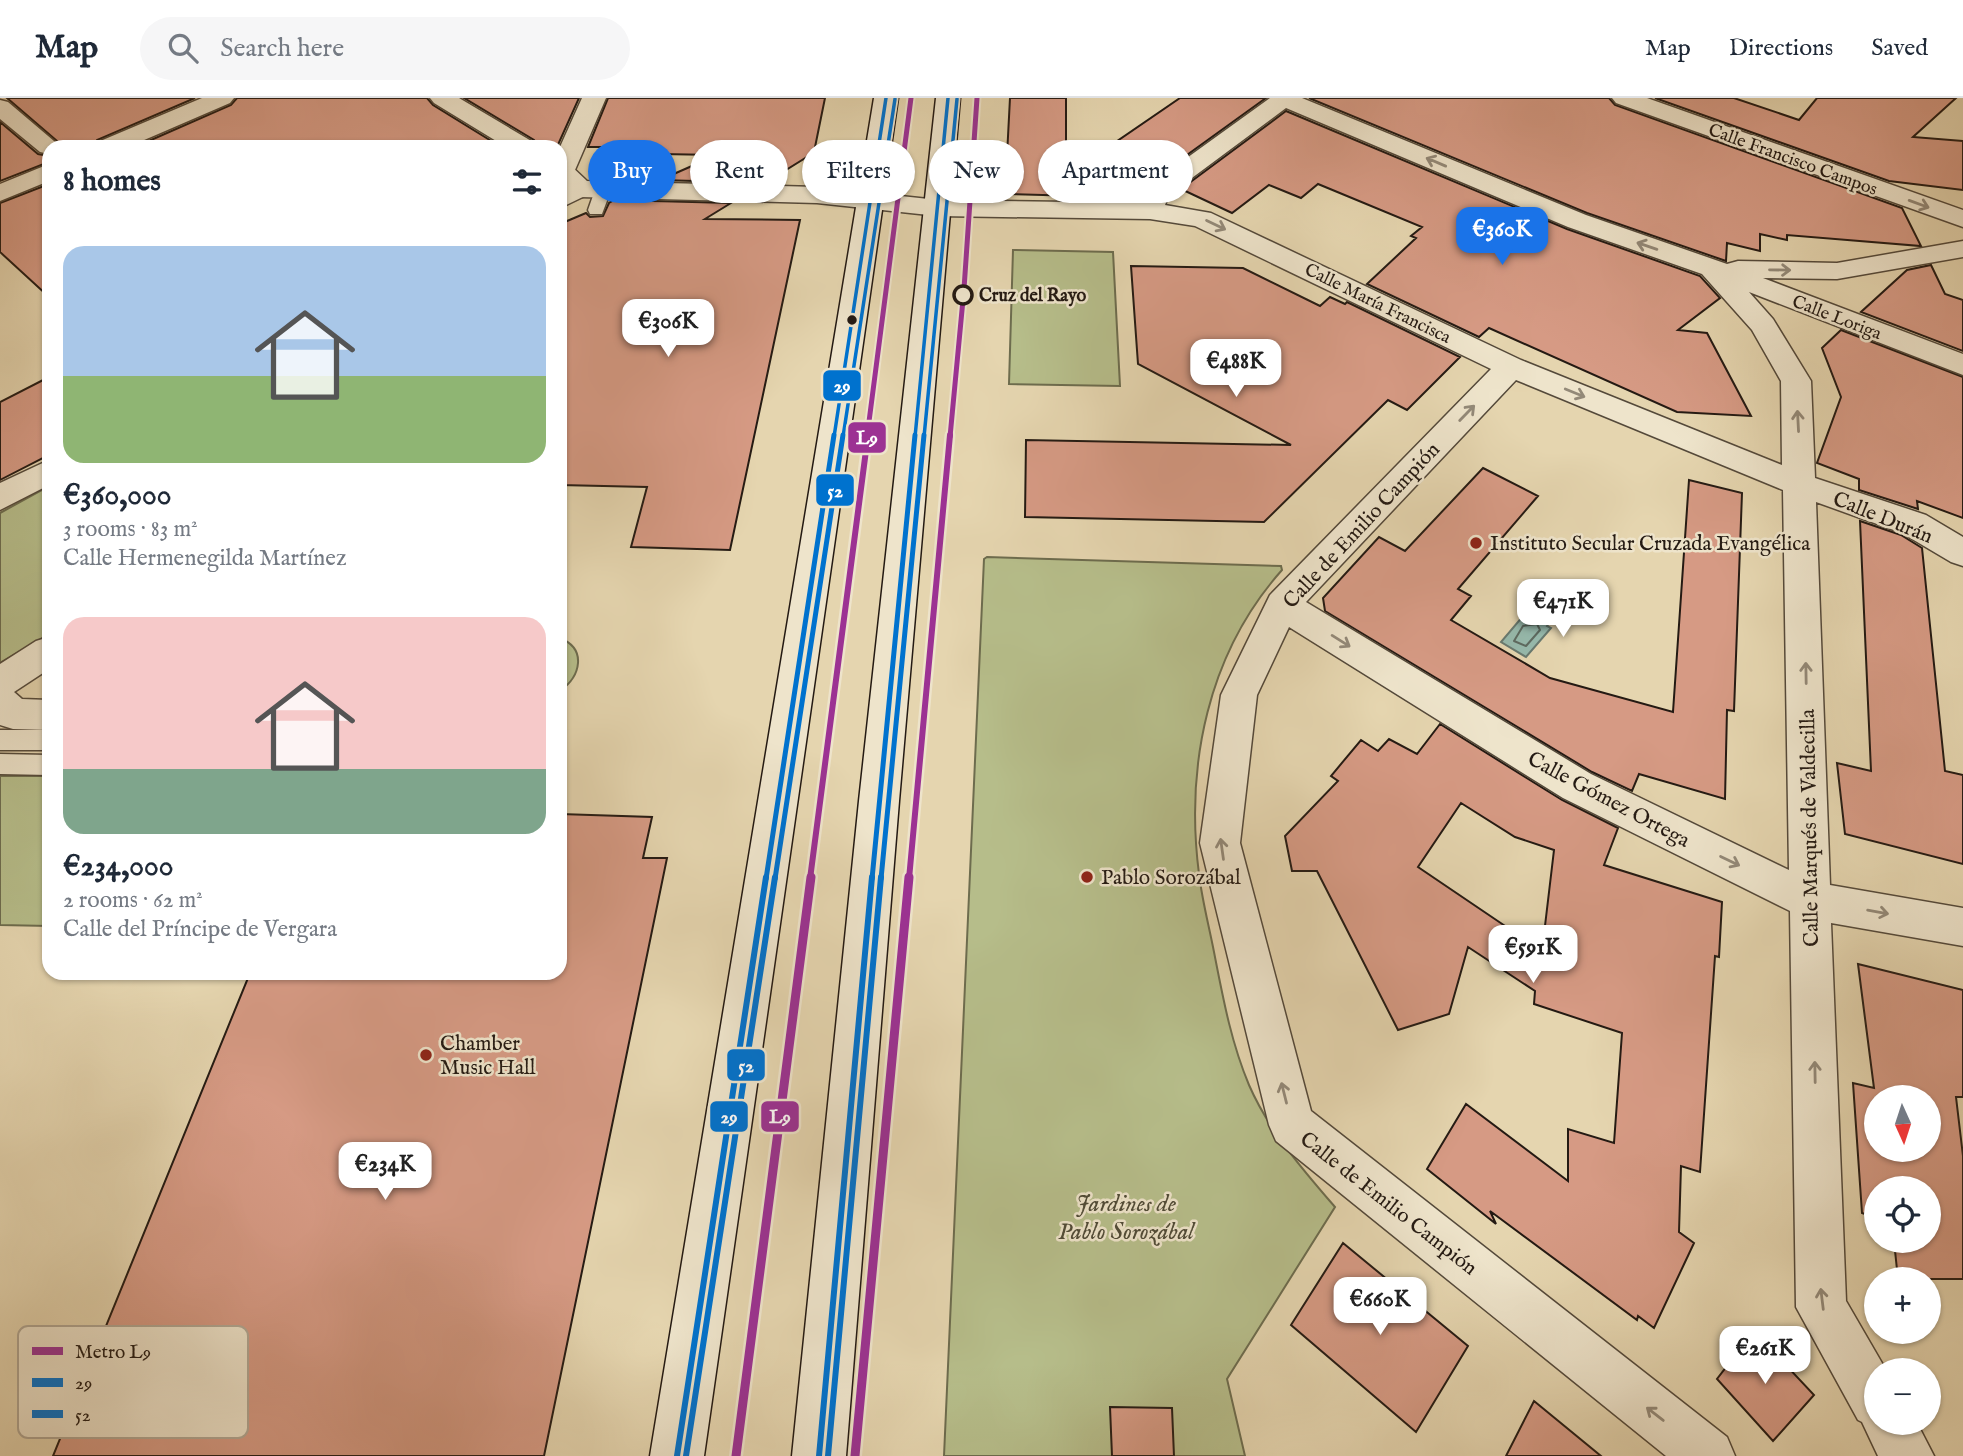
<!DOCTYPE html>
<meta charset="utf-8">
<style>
:root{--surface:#fff;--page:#f6f6f7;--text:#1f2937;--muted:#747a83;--line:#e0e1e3;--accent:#1a73e8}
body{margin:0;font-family:"IM FELL English",serif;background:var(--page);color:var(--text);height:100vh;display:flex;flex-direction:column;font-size:26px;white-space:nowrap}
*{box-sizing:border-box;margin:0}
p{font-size:23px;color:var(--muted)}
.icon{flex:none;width:38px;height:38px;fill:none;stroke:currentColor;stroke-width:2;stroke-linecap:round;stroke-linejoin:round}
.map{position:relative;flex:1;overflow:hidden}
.side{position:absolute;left:42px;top:42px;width:525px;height:840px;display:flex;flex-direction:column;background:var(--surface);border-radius:21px;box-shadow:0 2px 5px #0004}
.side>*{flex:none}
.hud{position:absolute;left:588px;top:42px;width:665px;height:63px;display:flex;gap:14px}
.needle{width:46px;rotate:177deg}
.buttons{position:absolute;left:1864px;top:987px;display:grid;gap:14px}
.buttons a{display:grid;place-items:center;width:77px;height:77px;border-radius:50%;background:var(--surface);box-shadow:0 2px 5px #0004;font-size:35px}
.price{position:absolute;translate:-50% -60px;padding:0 16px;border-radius:14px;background:#fff;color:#222;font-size:23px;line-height:46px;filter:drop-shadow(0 2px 4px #0008)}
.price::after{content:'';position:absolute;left:50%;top:42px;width:21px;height:16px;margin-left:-10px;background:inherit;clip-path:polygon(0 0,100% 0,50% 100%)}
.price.on{background:var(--accent);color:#fff}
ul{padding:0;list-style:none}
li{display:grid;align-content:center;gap:14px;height:371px;padding:0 21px}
li span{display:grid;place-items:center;height:217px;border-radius:21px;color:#555}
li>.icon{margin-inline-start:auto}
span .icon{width:126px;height:126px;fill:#fffc;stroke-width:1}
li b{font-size:30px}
h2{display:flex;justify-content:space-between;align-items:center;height:84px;padding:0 21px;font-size:30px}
.chip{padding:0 24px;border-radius:32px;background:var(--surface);box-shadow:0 2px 5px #0004;font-size:24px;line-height:63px}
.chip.on{background:var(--accent);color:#fff}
header{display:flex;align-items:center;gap:42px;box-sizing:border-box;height:98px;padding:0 35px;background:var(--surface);border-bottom:2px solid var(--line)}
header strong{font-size:33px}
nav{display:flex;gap:38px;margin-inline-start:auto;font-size:24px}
.search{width:490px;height:63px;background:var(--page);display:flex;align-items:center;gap:18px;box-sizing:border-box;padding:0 24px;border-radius:38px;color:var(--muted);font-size:26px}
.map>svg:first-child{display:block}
.green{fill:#b6bd8a;stroke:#6d6c4e;stroke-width:2}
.water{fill:#96b9ac;stroke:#68796f;stroke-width:2}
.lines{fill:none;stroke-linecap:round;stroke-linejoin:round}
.shore{stroke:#5d6a60;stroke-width:2}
.building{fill:#d69a84;stroke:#241a13;stroke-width:2;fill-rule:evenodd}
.service-casing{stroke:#54493a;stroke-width:3}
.pedestrian-casing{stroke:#54493a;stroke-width:3}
.minor-casing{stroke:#54493a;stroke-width:3}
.tertiary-casing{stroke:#54493a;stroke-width:3}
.secondary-casing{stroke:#241a13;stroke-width:3}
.service{fill:#eee4cb;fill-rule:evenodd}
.pedestrian{fill:#eee4cb;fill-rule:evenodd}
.minor{fill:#eee4cb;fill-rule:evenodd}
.tertiary{fill:#eee4cb;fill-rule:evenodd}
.secondary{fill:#eee4cb;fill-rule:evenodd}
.bus-1-far2-casing{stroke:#eee4cb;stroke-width:7}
.bus-1-far1-casing{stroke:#eee4cb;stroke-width:10}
.bus-1-casing{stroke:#eee4cb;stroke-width:11}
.bus-2-far2-casing{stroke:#eee4cb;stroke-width:7}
.bus-2-far1-casing{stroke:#eee4cb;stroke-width:10}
.bus-2-casing{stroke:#eee4cb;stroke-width:11}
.bus-1-far2{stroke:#0072ce;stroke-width:3.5}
.bus-1-far1{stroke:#0072ce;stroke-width:5}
.bus-1{stroke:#0072ce;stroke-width:6}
.bus-2-far2{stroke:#0072ce;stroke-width:3.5}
.bus-2-far1{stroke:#0072ce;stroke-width:5}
.bus-2{stroke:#0072ce;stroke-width:6}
.metro-1-far2-casing{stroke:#eee4cb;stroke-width:9}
.metro-1-far1-casing{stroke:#eee4cb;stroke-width:11}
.metro-1-casing{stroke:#eee4cb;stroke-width:14}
.metro-1-far2{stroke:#9c3293;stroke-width:5}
.metro-1-far1{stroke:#9c3293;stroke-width:6}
.metro-1{stroke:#9c3293;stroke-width:9}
.oneway{stroke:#938978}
.stop-dot{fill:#eee4cb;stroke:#241a13;stroke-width:3.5}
.bus-dot{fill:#241a13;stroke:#eee4cb;stroke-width:2.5}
.poi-dot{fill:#8f2418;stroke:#eee4cb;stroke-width:2.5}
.labels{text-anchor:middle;stroke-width:5;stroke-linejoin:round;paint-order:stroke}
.far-street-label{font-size:18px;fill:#241a13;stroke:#eee4cb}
.far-stop-label{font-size:18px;font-weight:bold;fill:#241a13;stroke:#eee4cb;text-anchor:start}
.street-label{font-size:21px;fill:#241a13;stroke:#eee4cb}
.poi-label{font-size:21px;fill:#241a13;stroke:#eee4cb;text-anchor:start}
.near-park-label{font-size:24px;font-style:italic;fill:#504b37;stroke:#eee4cb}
.key{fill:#eee4cb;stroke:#b1a794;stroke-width:2}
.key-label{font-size:19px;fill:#241a13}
.line-badge{stroke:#eee4cb;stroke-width:2.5}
.badge-label{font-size:19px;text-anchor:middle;font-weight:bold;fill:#fff}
</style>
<header>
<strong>Map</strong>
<div class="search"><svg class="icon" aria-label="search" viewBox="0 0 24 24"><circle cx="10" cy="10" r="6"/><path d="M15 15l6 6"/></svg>Search here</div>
<nav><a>Map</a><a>Directions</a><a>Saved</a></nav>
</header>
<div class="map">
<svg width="1963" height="1358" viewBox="0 0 1963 1358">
<rect width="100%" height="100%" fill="#e5d5af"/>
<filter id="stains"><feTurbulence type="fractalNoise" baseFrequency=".00286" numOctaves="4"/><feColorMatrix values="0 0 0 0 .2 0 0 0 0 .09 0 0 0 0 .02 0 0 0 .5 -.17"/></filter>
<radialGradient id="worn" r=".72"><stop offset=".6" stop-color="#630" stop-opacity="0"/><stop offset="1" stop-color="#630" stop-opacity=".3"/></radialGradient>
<path class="green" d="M 1013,152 L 1113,154 L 1120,288 L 1009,286 Z
M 49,388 L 49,536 L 0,565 L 0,415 Z
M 987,459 L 1281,468 L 1282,472 C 1208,555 1185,667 1199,776 C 1202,802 1209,828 1214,854 C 1223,900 1231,944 1249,987 C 1269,1033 1303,1072 1335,1109 L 1227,1281 L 1245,1358 L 944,1358 L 984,461 Z
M 560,540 C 587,551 581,578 560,593 Z
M 0,678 L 49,678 L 49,828 L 0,827 Z"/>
<path class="water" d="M 1535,517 L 1549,525 L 1547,528 L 1551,530 L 1526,559 L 1501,544 L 1523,518 L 1530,522 Z"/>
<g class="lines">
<path class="shore" d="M 1537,526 L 1540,532 L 1526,548 L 1514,543 L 1523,528 Z"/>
</g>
<path class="building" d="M 7,0 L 195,0 L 97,42 L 92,49 L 64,49 Z
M 237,0 L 427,0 L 433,7 L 501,49 L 135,49 L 231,7 Z
M 464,0 L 579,0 L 557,49 L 539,49 L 534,42 Z
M 608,0 L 825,0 L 813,59 L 807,59 L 765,85 L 660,82 L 717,57 L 604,55 L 606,49 L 588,49 Z
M 1010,0 L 1066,0 L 1066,78 L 1180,0 L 1266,0 L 1155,80 L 1147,76 L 1115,99 L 1005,96 Z
M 1309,0 L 1609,0 L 1615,7 L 1902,110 L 1921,148 L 1787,137 L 1787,142 L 1760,136 L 1760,153 L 1727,145 L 1726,163 L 1587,115 Z
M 1655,0 L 1734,0 L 1799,22 L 1817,0 L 1956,0 L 1913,39 L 1963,43 L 1963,92 L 1889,83 Z
M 1286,13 L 1567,131 L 1700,178 L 1720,200 L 1678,232 L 1707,235 L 1751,318 L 1677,314 L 1489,230 L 1479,239 L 1367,186 L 1416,140 L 1411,138 L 1422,129 L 1318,86 L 1301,100 L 1269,87 L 1232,115 L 1181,91 Z
M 0,24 L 38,56 L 49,58 L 49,64 L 0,83 Z
M 49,86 L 49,199 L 0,154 L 0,105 Z
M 614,102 L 731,105 L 705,121 L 800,122 L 730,452 L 631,449 L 647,389 L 560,387 L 560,126 L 586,115 L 590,119 L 603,118 L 609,105 Z
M 1931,167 L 1945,196 L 1963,202 L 1963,253 L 1861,214 L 1907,172 Z
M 1131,168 L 1243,170 L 1320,208 L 1330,199 L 1345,206 L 1347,204 L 1460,259 L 1407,312 L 1388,302 L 1264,424 L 1025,419 L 1026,342 L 1291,347 L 1138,266 Z
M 1841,232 L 1963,279 L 1963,420 L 1917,403 L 1918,411 L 1859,392 L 1859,381 L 1817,365 L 1841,299 L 1822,250 Z
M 49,279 L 49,357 L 0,382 L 0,304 Z
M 1483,370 L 1538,398 L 1458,491 L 1471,498 L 1451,522 L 1550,580 L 1673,614 L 1689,382 L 1742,395 L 1734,613 L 1727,612 L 1725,701 L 1639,676 L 1632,693 L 1592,674 L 1325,513 L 1323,500 L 1379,439 L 1405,453 Z
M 1860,423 L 1901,437 L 1922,450 L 1945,673 L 1963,677 L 1963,766 L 1845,736 L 1837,665 L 1871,673 Z
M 1440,626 L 1562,702 L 1618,730 L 1604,767 L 1722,804 L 1719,859 L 1715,858 L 1700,1074 L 1681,1068 L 1679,1134 L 1694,1145 L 1654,1230 L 1638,1218 L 1637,1222 L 1490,1113 L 1496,1126 L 1427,1071 L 1466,1006 L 1568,1083 L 1568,1031 L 1614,1045 L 1622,935 L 1534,906 L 1535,893 L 1468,849 L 1449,916 L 1398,932 L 1317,773 L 1292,773 L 1285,738 L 1338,683 L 1331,678 L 1361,642 L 1378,653 L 1389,641 L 1417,656 ZM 1461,705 L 1515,739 L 1554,752 L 1542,853 L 1418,769 Z
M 560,716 L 652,719 L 643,760 L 667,760 L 544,1358 L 53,1358 L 250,875 L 560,875 Z
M 1858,866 L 1963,892 L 1963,999 L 1956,999 L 1963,1058 L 1963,1181 L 1898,1181 L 1894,1143 L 1928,1143 L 1928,1090 L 1876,1090 L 1876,1120 L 1862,1115 L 1853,985 L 1874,990 ZM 1876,999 L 1928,999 L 1928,1052 L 1876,1052 Z
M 1343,1145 L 1468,1248 L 1416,1334 L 1291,1227 Z
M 1754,1233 L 1814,1297 L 1773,1343 L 1717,1281 Z
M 1534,1303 L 1601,1358 L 1506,1358 Z
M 1110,1309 L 1172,1310 L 1174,1358 L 1112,1358 Z"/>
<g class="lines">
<defs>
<path id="service" d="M 603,87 L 611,92 L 602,116 L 590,116 L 588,112 L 595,92 Z
M 0,632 L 49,632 L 49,652 L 0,652 Z
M 0,656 L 49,657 L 49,677 L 0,676 Z"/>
<path id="pedestrian" d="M 49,539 L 49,571 L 14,594 L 22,601 L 49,602 L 49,632 L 13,631 L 0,627 L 0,566 L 36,543 Z"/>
<path id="minor" d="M 202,0 L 234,0 L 230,5 L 128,49 L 95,49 L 98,44 Z
M 582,0 L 606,0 L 575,72 L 571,77 L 560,79 L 560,49 Z
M 1270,0 L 1302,0 L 1586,117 L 1727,166 L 1738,163 L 1837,165 L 1963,143 L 1963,159 L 1837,181 L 1763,180 L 1963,256 L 1963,277 L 1749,194 L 1773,221 L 1811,283 L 1815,380 L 1926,417 L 1963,439 L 1963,468 L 1951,464 L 1902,435 L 1816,404 L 1830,787 L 1963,810 L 1963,848 L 1831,825 L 1846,1203 L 1886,1272 L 1876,1272 L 1876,1325 L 1917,1325 L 1934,1358 L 1878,1358 L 1862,1324 L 1858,1322 L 1796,1209 L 1790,813 L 1563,700 L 1289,529 L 1257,597 L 1240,745 L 1311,1013 L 1727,1339 L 1735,1358 L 1666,1358 L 1276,1043 L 1269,1027 L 1200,745 L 1221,597 L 1270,497 L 1491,271 L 1195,128 L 1150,121 L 938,118 L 929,116 L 925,110 L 929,104 L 938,102 L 1140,105 L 1148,88 ZM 1286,10 L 1568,129 L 1702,176 L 1752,232 L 1781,283 L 1782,367 L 1521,262 L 1211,115 L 1165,107 L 1169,97 ZM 1516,282 L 1783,392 L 1789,772 L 1591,676 L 1306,504 Z
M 1612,0 L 1647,0 L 1963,112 L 1963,129 L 1616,5 Z
M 0,2 L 8,4 L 61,49 L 49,49 L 49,56 L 40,54 L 0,21 Z
M 49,66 L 49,83 L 0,103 L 0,86 Z
M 580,83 L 589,86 L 593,91 L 589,96 L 560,110 L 560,91 Z
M 49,362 L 49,387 L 0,412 L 0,385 Z"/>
<path id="tertiary" d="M 430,0 L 459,0 L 533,44 L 536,49 L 506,49 L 434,5 Z
M 560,63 L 569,66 L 587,83 L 817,89 L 938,102 L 947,104 L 951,110 L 947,116 L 938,118 L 817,105 L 580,99 L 571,96 L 560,85 Z"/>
<path id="secondary" d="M 874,0 L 898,0 L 704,1358 L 650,1358 Z
M 936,0 L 960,0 L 899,703 L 846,1358 L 792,1358 L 859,703 Z"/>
</defs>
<use href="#service" class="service-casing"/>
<use href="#pedestrian" class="pedestrian-casing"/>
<use href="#minor" class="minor-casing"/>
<use href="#tertiary" class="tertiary-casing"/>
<use href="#secondary" class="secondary-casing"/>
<use href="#service" class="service"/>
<use href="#pedestrian" class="pedestrian"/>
<use href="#minor" class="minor"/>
<use href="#tertiary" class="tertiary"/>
<use href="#secondary" class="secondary"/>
<defs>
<path id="bus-1-far2" d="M 834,339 L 886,0
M 915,339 L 948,0"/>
<path id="bus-1-far1" d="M 766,781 L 834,337
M 872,781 L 915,337"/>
<path id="bus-1" d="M 677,1358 L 766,779
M 819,1358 L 872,779"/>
<path id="bus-2-far2" d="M 843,339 L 895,1
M 924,339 L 957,1"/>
<path id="bus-2-far1" d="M 775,781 L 843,337
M 881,781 L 924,337"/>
<path id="bus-2" d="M 686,1358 L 775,779
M 828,1358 L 881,779"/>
</defs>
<use href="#bus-1-far2" class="bus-1-far2-casing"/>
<use href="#bus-1-far1" class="bus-1-far1-casing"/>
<use href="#bus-1" class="bus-1-casing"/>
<use href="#bus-2-far2" class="bus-2-far2-casing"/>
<use href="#bus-2-far1" class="bus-2-far1-casing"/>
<use href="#bus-2" class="bus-2-casing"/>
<use href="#bus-1-far2" class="bus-1-far2"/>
<use href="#bus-1-far1" class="bus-1-far1"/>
<use href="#bus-1" class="bus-1"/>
<use href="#bus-2-far2" class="bus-2-far2"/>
<use href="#bus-2-far1" class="bus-2-far1"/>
<use href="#bus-2" class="bus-2"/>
<defs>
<path id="metro-1-far2" d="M 867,339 L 911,0
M 950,339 L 964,191 L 977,0"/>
<path id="metro-1-far1" d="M 810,781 L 868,337
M 909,781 L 950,337"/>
<path id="metro-1" d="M 736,1358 L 811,779
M 855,1358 L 909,779"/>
</defs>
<use href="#metro-1-far2" class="metro-1-far2-casing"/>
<use href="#metro-1-far1" class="metro-1-far1-casing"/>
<use href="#metro-1" class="metro-1-casing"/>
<use href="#metro-1-far2" class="metro-1-far2"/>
<use href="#metro-1-far1" class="metro-1-far1"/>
<use href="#metro-1" class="metro-1"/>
</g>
<defs><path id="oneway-shaft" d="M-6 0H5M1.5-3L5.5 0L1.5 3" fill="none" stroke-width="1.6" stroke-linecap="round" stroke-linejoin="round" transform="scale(1.75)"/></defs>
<g class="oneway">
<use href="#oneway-shaft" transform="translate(1436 64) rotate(-157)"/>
<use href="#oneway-shaft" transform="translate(1919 106) rotate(20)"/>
<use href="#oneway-shaft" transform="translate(1216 127) rotate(26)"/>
<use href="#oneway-shaft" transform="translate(1647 148) rotate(-161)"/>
<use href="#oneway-shaft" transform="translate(1780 172) rotate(1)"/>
<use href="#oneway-shaft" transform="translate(1575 295) rotate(22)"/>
<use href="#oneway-shaft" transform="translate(1467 315) rotate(-46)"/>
<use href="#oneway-shaft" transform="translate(1798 323) rotate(-93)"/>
<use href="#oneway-shaft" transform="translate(1341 543) rotate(32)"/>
<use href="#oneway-shaft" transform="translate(1806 575) rotate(-91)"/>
<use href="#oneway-shaft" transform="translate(1222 751) rotate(-98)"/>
<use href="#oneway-shaft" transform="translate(1730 763) rotate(26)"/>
<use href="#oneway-shaft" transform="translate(1878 814) rotate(10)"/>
<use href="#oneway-shaft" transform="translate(1815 974) rotate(-91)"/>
<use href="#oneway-shaft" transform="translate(1284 995) rotate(-104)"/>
<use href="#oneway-shaft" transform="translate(1822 1201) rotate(-97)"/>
<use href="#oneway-shaft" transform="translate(1655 1316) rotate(-142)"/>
</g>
<circle class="stop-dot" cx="963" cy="197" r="9"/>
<circle class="bus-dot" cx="852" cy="222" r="6"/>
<g class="poi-dot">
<circle cx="1476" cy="445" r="7"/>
<circle cx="1087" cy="779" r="7"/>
<circle cx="426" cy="957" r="7"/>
</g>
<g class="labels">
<g class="far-street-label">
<text transform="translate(1793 61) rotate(20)" y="6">Calle Francisco Campos</text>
<text transform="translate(1378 205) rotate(26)" y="6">Calle María Francisca</text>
<text transform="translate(1837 219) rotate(21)" y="6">Calle Loriga</text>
</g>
<g class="far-stop-label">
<text x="979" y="203">Cruz del Rayo</text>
</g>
<g class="street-label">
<text transform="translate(1883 419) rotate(22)" y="7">Calle Durán</text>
<text transform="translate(1361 427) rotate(-47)" y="7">Calle de Emilio Campión</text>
<text transform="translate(1609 701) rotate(28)" y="7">Calle Gómez Ortega</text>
<text transform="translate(1809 730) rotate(-91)" y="7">Calle Marqués de Valdecilla</text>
<text transform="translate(1389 1105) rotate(38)" y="7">Calle de Emilio Campión</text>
</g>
<g class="poi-label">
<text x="1490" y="452">Instituto Secular Cruzada Evangélica</text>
<text x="1101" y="786">Pablo Sorozábal</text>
<text x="440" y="952">Chamber<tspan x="440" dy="24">Music Hall</tspan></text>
</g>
<g class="near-park-label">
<text x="1126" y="1113">Jardines de<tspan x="1126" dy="28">Pablo Sorozábal</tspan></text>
</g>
</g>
<rect x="18" y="1228" width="230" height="112" rx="10" class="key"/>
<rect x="32" y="1249" width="31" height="8" fill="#9c3293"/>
<rect x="32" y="1280" width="31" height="9" fill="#0072ce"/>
<rect x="32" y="1312" width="31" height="8" fill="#0072ce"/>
<g class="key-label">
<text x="75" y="1260">Metro L9</text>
<text x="75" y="1291">29</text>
<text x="75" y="1323">52</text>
</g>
<g class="line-badge">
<rect x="822" y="271" width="40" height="33" rx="7" fill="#0072ce"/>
<rect x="847" y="323" width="40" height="33" rx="7" fill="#9c3293"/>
<rect x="815" y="375" width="40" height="34" rx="7" fill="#0072ce"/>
<rect x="726" y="950" width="40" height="34" rx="7" fill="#0072ce"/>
<rect x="709" y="1002" width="40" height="33" rx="7" fill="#0072ce"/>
<rect x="760" y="1002" width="40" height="33" rx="7" fill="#9c3293"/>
</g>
<g class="badge-label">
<text x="842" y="294">29</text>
<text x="867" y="346">L9</text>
<text x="835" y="399">52</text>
<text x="746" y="974">52</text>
<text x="729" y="1025">29</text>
<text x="780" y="1025">L9</text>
</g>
<rect width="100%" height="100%" filter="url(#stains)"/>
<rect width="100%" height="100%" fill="url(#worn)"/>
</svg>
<div class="buttons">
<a><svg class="needle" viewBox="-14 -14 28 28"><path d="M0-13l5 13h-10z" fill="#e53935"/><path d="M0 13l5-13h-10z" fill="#747a83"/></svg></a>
<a><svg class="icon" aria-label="locate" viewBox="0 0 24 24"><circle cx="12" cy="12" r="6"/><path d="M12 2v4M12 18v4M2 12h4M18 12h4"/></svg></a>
<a>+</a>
<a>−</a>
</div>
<b class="price on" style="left:1502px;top:169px">€360K</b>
<b class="price" style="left:668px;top:261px">€306K</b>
<b class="price" style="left:1236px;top:301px">€488K</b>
<b class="price" style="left:1563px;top:541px">€471K</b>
<b class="price" style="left:1533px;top:887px">€591K</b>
<b class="price" style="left:385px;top:1104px">€234K</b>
<b class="price" style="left:1380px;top:1239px">€660K</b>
<b class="price" style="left:1765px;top:1288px">€261K</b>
<div class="hud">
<a class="chip on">Buy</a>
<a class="chip">Rent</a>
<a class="chip">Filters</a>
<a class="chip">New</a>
<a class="chip">Apartment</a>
</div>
<section class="side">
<h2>8 homes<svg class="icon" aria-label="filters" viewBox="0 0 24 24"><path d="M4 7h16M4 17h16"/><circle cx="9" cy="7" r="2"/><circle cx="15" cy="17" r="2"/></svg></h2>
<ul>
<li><span style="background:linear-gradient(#a9c7e8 60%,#8fb573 0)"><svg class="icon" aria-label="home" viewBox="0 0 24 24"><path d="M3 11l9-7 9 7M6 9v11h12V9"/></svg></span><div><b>€360,000</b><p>3 rooms · 83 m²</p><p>Calle Hermenegilda Martínez</p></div></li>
<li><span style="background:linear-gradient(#f6c9c9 70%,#7fa58c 0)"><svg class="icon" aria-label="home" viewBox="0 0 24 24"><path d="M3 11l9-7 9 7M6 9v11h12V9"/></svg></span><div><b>€234,000</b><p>2 rooms · 62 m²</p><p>Calle del Príncipe de Vergara</p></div></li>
</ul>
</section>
</div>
